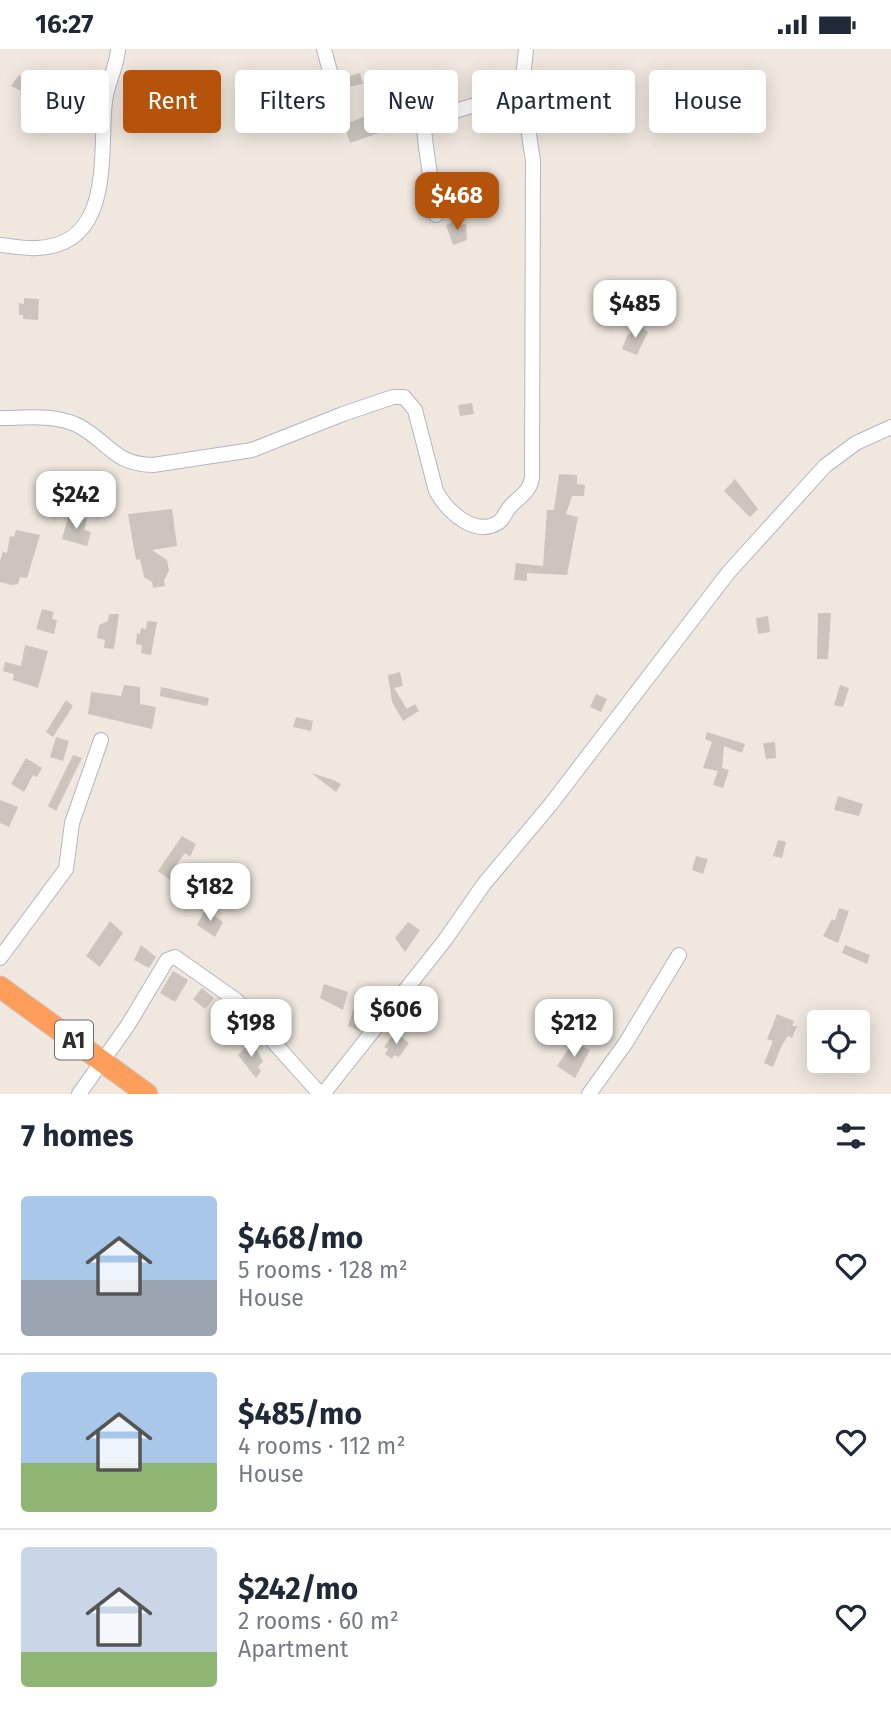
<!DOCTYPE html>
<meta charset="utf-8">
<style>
:root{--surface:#fff;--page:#f2f2f3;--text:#1f2937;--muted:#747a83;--line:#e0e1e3;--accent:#b45309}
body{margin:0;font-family:"Fira Sans",sans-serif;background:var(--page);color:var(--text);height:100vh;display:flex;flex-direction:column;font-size:26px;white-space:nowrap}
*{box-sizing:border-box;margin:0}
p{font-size:23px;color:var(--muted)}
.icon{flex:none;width:38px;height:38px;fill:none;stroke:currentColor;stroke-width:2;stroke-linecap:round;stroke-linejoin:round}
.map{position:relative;height:1045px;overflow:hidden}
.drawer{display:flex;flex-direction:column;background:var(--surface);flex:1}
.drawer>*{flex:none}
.banner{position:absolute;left:21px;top:21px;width:850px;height:63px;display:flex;gap:14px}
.fabs{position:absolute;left:807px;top:961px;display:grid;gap:14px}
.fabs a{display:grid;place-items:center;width:63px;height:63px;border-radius:7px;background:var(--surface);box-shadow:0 4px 18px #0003;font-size:35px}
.price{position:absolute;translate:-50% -60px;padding:0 16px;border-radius:14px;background:#fff;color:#222;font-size:23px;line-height:46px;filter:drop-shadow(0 2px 4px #0008)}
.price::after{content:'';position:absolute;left:50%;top:42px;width:21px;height:16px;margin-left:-10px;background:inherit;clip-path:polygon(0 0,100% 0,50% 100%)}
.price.selected{background:var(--accent);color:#fff}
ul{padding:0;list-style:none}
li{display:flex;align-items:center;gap:21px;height:175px;padding:0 21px}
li+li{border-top:2px solid var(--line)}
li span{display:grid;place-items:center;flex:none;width:196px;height:140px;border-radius:7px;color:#555}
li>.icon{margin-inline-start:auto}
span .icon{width:84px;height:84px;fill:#fffc;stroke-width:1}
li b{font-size:30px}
h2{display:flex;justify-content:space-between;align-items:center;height:84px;padding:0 21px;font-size:30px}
.tag{padding:0 24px;border-radius:7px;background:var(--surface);box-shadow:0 4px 18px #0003;font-size:24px;line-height:63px}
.tag.selected{background:var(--accent);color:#fff}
.status{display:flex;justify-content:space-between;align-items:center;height:49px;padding:0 35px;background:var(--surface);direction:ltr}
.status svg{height:19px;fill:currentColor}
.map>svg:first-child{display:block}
.building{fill:#cbc5be}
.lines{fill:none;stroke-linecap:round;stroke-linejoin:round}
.minor-casing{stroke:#b3b6c2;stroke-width:16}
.highway-casing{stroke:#c8c8c8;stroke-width:23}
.minor{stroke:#fff;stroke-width:14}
.highway{stroke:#ff9e5a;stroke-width:21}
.labels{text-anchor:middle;stroke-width:5;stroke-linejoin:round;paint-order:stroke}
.shield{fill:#fff;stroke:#6c6c6c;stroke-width:2}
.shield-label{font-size:23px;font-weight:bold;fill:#2d2d2d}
</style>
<div class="status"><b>16:27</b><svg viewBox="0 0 49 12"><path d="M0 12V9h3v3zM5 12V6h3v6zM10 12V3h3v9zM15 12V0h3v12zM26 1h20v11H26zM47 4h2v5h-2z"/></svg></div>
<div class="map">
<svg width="891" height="1045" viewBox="0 0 891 1045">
<rect width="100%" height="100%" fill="#f0e8df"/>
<path class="building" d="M 360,24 L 363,35 L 348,38 L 346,28 Z
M 19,26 L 31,34 L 29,38 L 39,44 L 39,50 L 11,37 Z
M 375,63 L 382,83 L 350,94 L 344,76 Z
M 460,170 L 462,176 L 466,175 L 467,191 L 453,196 L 446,176 Z
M 24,249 L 39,250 L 38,271 L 23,270 L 23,266 L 19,266 L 19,254 L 24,255 Z
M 640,276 L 648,283 L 637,306 L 622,300 L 627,287 Z
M 472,354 L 474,365 L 460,367 L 458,356 Z
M 559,425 L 577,426 L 577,435 L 585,436 L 584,447 L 572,447 L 566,465 L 578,468 L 567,526 L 527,524 L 527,532 L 514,531 L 516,514 L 543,517 L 547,461 L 554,461 Z
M 735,430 L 758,460 L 750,468 L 724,442 Z
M 172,460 L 177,497 L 152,501 L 167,511 L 169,522 L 164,531 L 165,537 L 153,539 L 152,533 L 144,528 L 140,510 L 136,511 L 128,465 Z
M 69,465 L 87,470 L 84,481 L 91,483 L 87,497 L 62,490 Z
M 16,481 L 40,486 L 27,529 L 20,528 L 18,535 L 11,536 L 0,533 L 0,512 L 3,503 L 7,504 L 10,487 L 14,488 Z
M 42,560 L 54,563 L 52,570 L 57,571 L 54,585 L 36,580 Z
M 818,564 L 831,564 L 828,610 L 817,610 Z
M 109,565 L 119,565 L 114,600 L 104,599 L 105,591 L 97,589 L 99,576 L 108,572 Z
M 768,567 L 770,583 L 758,585 L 756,569 Z
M 147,572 L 157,573 L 151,606 L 141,604 L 142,596 L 136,595 L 137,584 L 140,585 L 141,579 L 146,580 Z
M 25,596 L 48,602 L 38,639 L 13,631 L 14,625 L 3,622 L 5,613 L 21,617 Z
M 400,623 L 403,637 L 394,639 L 407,660 L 415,655 L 419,662 L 403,672 L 392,653 L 388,626 Z
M 124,636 L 140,638 L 140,655 L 156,658 L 152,680 L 88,665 L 91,643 L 121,647 Z
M 840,636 L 849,639 L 843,658 L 834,656 Z
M 161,638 L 209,649 L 207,657 L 160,647 Z
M 596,645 L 607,650 L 601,663 L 590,658 Z
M 66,651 L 73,657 L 53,688 L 46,683 Z
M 296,668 L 313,672 L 311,682 L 293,678 Z
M 707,683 L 745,695 L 742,704 L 724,697 L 722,719 L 729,721 L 723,739 L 713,736 L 718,722 L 703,719 L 712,693 L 705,690 Z
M 56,688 L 69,692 L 63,712 L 50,708 Z
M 775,693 L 776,709 L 766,710 L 763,694 Z
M 73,706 L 82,709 L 56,762 L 48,757 Z
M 26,709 L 42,719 L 37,728 L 33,726 L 24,743 L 11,735 Z
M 311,724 L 334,731 L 341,735 L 336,743 Z
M 838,747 L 863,755 L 859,767 L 834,761 Z
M 0,751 L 18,758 L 9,778 L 0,774 Z
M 182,787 L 196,795 L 190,808 L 185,804 L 172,821 L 186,830 L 181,839 L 158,822 Z
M 778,791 L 786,793 L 782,809 L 773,807 Z
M 696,807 L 708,810 L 703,825 L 692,821 Z
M 839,859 L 849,862 L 838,894 L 823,887 L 832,870 L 835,872 Z
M 205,861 L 223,873 L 215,888 L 197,876 Z
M 110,872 L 123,884 L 100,918 L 86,907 Z
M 408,873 L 420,881 L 405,903 L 395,889 Z
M 141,896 L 156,908 L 149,919 L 134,911 Z
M 845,896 L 870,906 L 867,915 L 842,904 Z
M 173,922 L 188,931 L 175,953 L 160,944 Z
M 324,935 L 348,943 L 343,961 L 320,949 Z
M 202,939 L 214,949 L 205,960 L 193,950 Z
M 353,961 L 371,968 L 360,982 L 348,977 Z
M 777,965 L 794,972 L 792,977 L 797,977 L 792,989 L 788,987 L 782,996 L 773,1018 L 764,1014 L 773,992 L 767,990 Z
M 395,983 L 409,994 L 399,1008 L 394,1006 L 392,1010 L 385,1005 L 388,1000 L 384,998 Z
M 251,992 L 263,1012 L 258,1018 L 261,1022 L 256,1029 L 238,1006 Z
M 573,993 L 590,1001 L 575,1029 L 557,1017 Z"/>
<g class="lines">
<defs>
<path id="minor" d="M 324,0 L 332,30
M 436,166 C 435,150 422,85 425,77 C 453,55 493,58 522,39 L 526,0
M 0,196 C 12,197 25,200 37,199 C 115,196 99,103 105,52 C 107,34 117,18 118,0
M 0,369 C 25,369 53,365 77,376 C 109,392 112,415 153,416 L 252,401 L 343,365 L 393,348 L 404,348 L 415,361 L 436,442 C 447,462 475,489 499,473 C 504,469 505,464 509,459 C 518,448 529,445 532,429 L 533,112 L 522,39
M 0,909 L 66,820 L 72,774 L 101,691
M 79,1045 L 128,976 L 167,911 L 175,908 L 236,951 L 320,1045
M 323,1045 L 445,891 L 484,835 L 551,755 L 728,524 L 825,417 L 856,394 L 891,378
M 589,1045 L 625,995 L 679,906"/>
<path id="highway" d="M 0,938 L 147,1045"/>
</defs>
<use href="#minor" class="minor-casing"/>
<use href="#highway" class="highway-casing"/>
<use href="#minor" class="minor"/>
<use href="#highway" class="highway"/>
</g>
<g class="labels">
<rect class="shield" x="55" y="971.5" width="38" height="39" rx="5"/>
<g class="shield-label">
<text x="74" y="999">A1</text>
</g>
</g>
</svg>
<div class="fabs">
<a><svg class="icon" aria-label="locate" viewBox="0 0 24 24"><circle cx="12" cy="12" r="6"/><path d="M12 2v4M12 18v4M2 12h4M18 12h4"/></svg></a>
</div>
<b class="price selected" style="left:457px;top:183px">$468</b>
<b class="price" style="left:635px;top:291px">$485</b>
<b class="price" style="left:76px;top:482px">$242</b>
<b class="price" style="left:210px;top:874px">$182</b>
<b class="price" style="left:396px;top:997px">$606</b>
<b class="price" style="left:251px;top:1010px">$198</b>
<b class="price" style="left:574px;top:1010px">$212</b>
<div class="banner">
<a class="tag">Buy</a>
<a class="tag selected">Rent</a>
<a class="tag">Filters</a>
<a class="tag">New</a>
<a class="tag">Apartment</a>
<a class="tag">House</a>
</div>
</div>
<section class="drawer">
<h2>7 homes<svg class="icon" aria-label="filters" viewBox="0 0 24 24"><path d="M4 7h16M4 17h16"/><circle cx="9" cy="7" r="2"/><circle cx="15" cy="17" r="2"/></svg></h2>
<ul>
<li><span style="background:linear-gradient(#a9c7e8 60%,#9aa5b1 0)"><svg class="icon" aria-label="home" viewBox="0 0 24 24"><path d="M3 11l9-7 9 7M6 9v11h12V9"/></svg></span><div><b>$468/mo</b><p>5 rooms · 128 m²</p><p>House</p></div><svg class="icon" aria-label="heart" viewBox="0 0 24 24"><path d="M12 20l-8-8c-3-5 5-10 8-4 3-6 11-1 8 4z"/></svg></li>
<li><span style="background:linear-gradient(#a9c7e8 65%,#8fb573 0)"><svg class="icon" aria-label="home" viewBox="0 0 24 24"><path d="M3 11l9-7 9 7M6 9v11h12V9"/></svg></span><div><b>$485/mo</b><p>4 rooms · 112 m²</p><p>House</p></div><svg class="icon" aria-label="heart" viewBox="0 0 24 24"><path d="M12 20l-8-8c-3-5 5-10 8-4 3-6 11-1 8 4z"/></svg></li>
<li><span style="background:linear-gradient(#c9d6e8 75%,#8fb573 0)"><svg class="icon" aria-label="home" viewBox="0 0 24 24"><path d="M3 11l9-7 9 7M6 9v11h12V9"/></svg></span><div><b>$242/mo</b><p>2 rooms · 60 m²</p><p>Apartment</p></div><svg class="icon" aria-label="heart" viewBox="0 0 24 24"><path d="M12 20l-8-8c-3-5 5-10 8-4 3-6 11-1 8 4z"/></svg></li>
</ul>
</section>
